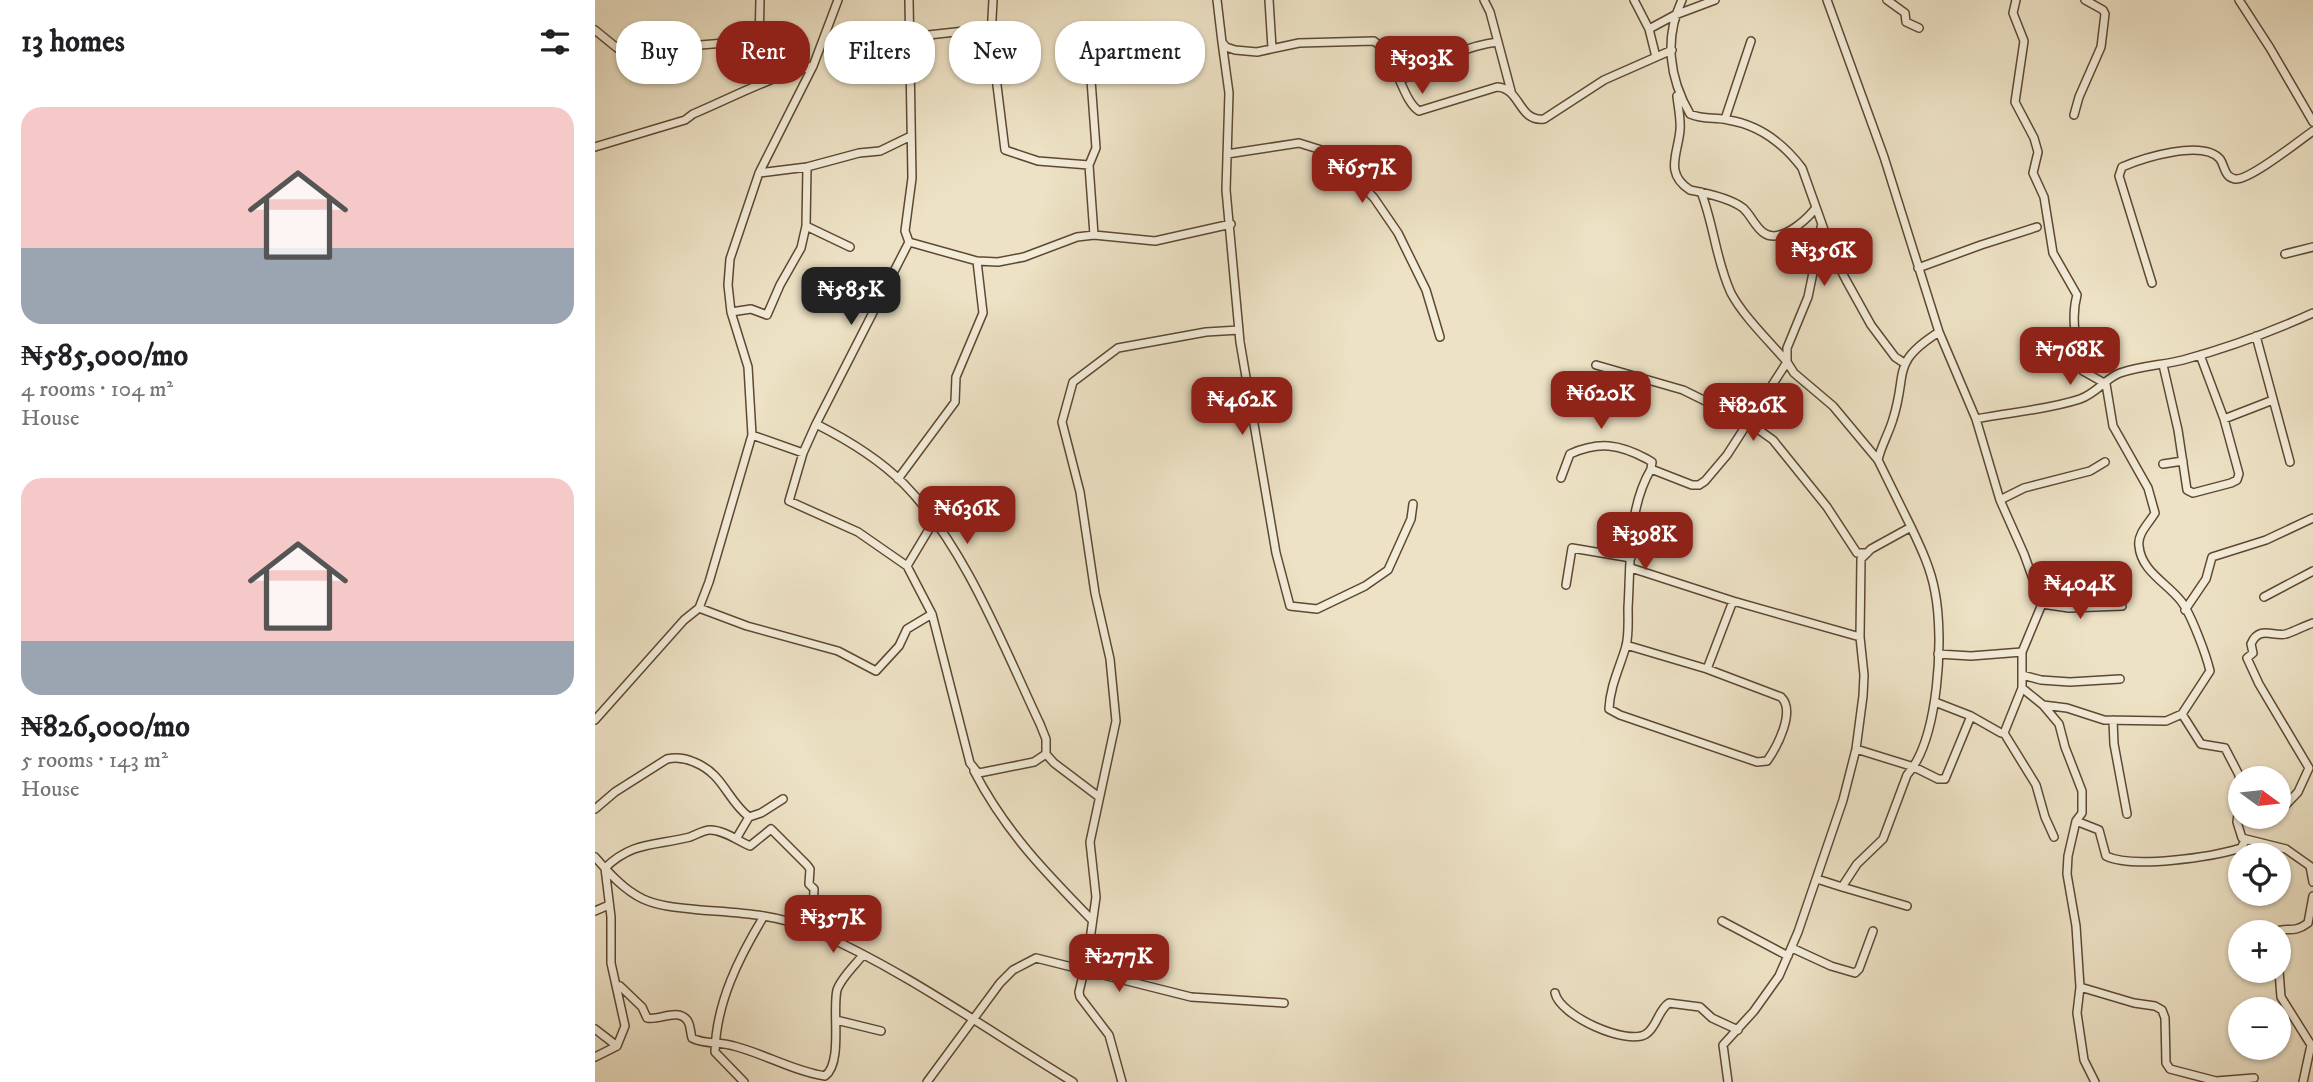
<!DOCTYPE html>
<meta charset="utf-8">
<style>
:root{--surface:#fff;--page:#f2f2f2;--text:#202124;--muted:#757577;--accent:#8f2418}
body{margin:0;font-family:"IM FELL DW Pica",serif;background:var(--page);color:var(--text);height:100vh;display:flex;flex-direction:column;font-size:26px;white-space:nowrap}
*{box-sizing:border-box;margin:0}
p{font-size:23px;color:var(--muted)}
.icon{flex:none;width:38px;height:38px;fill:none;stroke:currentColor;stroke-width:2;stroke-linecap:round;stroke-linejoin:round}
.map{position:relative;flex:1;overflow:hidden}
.sheet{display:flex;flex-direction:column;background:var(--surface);width:595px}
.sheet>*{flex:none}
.banner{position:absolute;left:21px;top:21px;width:665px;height:63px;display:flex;gap:14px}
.needle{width:46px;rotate:105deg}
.fabs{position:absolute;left:1633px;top:766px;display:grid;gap:14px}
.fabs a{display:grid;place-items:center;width:63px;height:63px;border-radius:50%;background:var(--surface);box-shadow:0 2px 5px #0004;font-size:35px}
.price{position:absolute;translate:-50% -60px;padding:0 16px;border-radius:14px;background:var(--accent);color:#fff;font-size:23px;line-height:46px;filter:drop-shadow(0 2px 4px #0008)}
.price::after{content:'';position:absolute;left:50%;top:42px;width:21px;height:16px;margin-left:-10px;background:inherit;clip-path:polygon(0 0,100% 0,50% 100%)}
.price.active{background:#222;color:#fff}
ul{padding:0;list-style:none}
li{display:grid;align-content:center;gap:14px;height:371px;padding:0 21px}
li span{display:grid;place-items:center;height:217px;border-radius:21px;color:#555}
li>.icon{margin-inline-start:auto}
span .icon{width:126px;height:126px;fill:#fffc;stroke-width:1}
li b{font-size:30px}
h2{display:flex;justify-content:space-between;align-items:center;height:84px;padding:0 21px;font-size:30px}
.chip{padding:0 24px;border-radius:28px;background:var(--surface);box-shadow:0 2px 5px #0004;font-size:24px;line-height:63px}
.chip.active{background:var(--accent);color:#fff}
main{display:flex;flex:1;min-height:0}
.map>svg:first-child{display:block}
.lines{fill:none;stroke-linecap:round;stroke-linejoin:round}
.street-casing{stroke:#5e4831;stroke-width:10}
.street{stroke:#f3ecd9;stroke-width:7}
</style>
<main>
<section class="sheet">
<h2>13 homes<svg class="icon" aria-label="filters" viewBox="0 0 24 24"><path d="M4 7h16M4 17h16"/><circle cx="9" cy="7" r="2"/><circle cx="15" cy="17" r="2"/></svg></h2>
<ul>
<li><span style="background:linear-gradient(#f6c9c9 65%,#9aa5b1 0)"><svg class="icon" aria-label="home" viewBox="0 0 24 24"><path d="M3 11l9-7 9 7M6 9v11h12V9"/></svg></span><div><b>₦585,000/mo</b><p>4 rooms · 104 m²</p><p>House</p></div></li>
<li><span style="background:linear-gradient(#f6c9c9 75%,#9aa5b1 0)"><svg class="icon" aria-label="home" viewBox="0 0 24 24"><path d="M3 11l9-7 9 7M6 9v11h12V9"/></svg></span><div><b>₦826,000/mo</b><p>5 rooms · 143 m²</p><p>House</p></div></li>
</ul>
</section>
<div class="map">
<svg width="1718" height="1082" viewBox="0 0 1718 1082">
<rect width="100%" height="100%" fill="#ede2c5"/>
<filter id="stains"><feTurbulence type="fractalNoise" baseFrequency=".00286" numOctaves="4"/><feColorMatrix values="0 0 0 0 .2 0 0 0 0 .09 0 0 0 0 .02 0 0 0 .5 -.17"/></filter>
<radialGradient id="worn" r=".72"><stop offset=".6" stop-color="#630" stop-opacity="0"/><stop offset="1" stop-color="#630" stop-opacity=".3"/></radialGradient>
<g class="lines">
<defs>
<path id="street" d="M 398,0 L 396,37 L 410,150 L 443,161 L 494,165
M 622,0 L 627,42 L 631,47 L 640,50 L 662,52 L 704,43 L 779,41 C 802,57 807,101 824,111 L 902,87 C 926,88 923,122 949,119 L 1009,80 L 1077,50
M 674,0 L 677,48
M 889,0 L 895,12 L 916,91
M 1039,0 L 1054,29 L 1061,57
M 1087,0 C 1069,38 1074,78 1095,114 C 1108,120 1120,117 1133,120 C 1165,125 1188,143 1207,168 L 1238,255 L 1251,280 L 1276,325 L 1300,357 L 1309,363
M 1232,0 L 1289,157 L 1344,332 L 1381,419 L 1405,500 L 1429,554 L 1447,604 L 1427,652 L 1427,688 L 1409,733 L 1406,733 L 1376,716 L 1340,702
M 1292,0 L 1310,13 L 1311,22 L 1324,28
M 1421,0 L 1418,13 L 1429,41 L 1420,102 L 1439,138 L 1443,152 L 1438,173 L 1449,197 L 1458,253 L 1482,295 C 1475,320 1482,346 1488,371 L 1511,384 L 1518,426 L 1553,488 L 1560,513 C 1554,523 1542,534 1544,546 C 1546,571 1572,583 1586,601 C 1596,614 1611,654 1615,671 L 1587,714 L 1571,721 L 1509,720 L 1472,708 L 1448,705 L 1427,688
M 1644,0 L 1675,48 L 1718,122
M 1054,29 L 1080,15 L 1120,0
M 0,30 L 22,48 L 30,51 L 155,41 L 164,45 L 184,75
M 315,37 L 397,28
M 627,42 L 634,93 L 631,190 L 645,342 L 681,553 L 695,606 L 722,609 L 770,586 L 793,570 L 816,519 L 818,504
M 164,45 L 165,0
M 496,80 L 501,148 L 494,165 L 499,235
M 806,80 C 837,64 868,46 903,42
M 1082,96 C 1083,107 1086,119 1085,130 C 1083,154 1069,173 1095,190 C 1111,193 1135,198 1148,208 C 1156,215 1160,227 1169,233 C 1185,244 1210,221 1220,209
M 1479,115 L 1484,97 L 1506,47 L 1510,14 L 1508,10 L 1490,0
M 1130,119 L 1156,41
M 0,147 L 90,120 L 98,114 C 138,97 175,77 218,66
M 632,154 L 704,143 L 736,153 L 779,198 L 803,233 L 831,290 L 845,337
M 164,173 L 212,167 L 264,153 L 285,151 L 316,136
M 211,226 L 255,247
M 1226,227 L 1225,239 L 1213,297 L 1192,348 L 1192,362 L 1199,373 L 1238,406 L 1283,460
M 314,242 L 382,261 L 403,262 L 429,257 L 482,237 L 499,235 L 560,241 L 636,224
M 1690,254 L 1718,247
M 1323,268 L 1386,245 L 1442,227
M 1557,283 L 1524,176 L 1527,167 C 1548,158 1608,139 1625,159 C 1630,166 1629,177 1640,179 C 1654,181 1705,140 1718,131
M 136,312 L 156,309 L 172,315 L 185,285 L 206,248 L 211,226 L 212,167
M 1661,336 L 1695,462
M 1001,365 L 1088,390 L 1153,422 L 1178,440 L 1232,507 L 1262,553 L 1272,553
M 1568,365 L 1583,430 L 1592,490 L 1598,493 L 1636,483 L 1642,480 L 1644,474 L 1629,419 L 1605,355
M 1381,419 C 1416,412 1452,410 1485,399 C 1502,393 1511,378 1525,373 C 1545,366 1568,365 1588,360 C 1632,348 1676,332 1718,313
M 1629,419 L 1678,400
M 221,424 L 314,242 L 310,231 L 317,178 L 314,0
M 157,435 L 208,453 L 221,424 C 253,440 284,459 309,484 C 370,546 408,646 445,724 L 451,739 L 451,754 L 459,763 L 504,797
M 208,453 L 194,501 L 263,532 L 312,566
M 1568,464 L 1588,461
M 966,478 L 975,454 C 1004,441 1024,444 1052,459 L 1057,462 L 1056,469 L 1097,485 L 1104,485 L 1110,481 L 1132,455 L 1192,362 C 1175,342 1148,316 1136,293 C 1121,261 1119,225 1106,192
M 303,479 L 360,402 L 361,377 L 388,313 L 382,261
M 1405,500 L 1429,488 L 1495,471 L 1510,462
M 339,521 L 312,566 L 337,614 L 375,763 L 383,773 L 389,772 L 439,762 L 451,754
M 1036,568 L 1138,601
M 971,585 L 977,548 L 1036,558
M 1669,597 L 1718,571
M 1447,604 L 1474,608 L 1527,606
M 104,608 L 152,626 L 243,651 L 281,671 L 304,646 L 312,629 L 337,614
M 1590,610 L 1611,579 L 1617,557 L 1671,540 L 1718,518
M 1031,645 L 1112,669 L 1186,697 C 1201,711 1182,747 1172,761 L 1162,762 L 1025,715 L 1014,709 C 1015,686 1025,667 1031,646 C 1034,634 1033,620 1033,608 C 1036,562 1032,510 1056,469
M 1343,654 L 1376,656 L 1427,652
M 1112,669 L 1138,601 L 1265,637
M 1427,675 L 1446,680 L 1475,682 L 1525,679
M 1448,705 L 1464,724 L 1470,747 L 1487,791 L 1487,813 L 1481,821 L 1473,856 L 1472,874 L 1481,926 L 1485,987 L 1482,1013 L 1489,1060 L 1500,1082
M 1587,714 L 1606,744 L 1630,748 L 1644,775 L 1645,787
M 0,720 L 89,620 L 104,608 L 114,582 L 157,435 L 153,367 L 136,312 L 133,285 L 135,259 L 164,173 L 218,66 L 243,0
M 1518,720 L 1519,744 L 1532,814
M 1409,733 L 1441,785 L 1450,817 L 1459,837
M 1261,749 L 1319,767 L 1343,779 L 1350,779 L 1376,716
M 379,771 C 410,831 450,872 497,920
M 1645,800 L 1642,822 L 1647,838 L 1691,849 L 1715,866 L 1718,882
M 0,809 L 20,792 L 72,759 C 81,757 90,758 99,762 C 129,774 131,799 154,817
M 1686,810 L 1703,792 L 1714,768 L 1664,684 L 1652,658 L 1658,653 L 1656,644 C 1664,625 1678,637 1691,634 C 1700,631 1709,626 1718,623
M 1481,821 L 1504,830 L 1511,856 C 1538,869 1617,857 1646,848 L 1651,839
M 141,839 L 154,817 L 166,813 L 188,799
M 0,857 C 14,873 29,890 48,899 C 66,907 86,908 106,910 C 143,913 181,914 215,929 C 308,969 392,1030 478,1082
M 1222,879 L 1247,887 L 1262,864 L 1288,839 L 1312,775 C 1344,739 1349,638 1340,592 C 1336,569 1326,548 1316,527
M 1247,887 L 1312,906
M 0,911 L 14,905
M 1127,921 L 1193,956
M 1678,933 C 1692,925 1697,935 1713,923 L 1718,896
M 1197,948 L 1236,966 L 1260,973 L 1264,969 L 1278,931
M 1684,971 L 1686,997 L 1716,1045 L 1708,1082
M 25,986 L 47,1007 L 52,1018 C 64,1021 82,1008 92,1020 C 96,1025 95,1032 97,1038 C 110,1045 124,1041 139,1046 C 170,1054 198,1071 230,1076 C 248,1063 237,1011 242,990 C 246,978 260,965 268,955
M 1485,987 L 1539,1003 L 1560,1006 L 1567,1010 L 1570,1018 L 1571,1063 L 1575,1069 L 1621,1081 L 1659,1078
M 960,993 C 965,1016 1032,1046 1051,1034 C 1062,1027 1063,1010 1074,1003 L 1105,1007 L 1117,1018 L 1143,1030
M 241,1020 L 286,1031
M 0,1029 L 22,1046
M 0,1057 L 22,1046 L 30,1026 L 16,963 L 16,917 L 10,868 C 38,841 60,846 95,837 C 101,835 108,830 115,830 C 129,830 143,841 155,846 L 176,829 L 212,865 L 215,869 L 214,884 L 219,889 L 218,912 L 214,928
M 149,1082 L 120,1052 C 121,1003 144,957 169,916
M 332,1082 L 405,983 L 418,970 L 441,958 L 596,997 L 689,1003
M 527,1082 L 514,1035 L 485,997 L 484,992 L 493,954 L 501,897 L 495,842 L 521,721 L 515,659 L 500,593 L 485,492 L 467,422 L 478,382 L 523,348 L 611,332 L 644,330
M 1133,1082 L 1128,1045 L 1159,1011 L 1184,976 L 1203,932 L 1248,800 L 1261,749 L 1268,696 L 1269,675 L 1265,637 L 1266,559 L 1276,549 L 1316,527 L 1283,460 C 1286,446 1294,433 1298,419 C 1313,372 1295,363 1344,332"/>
</defs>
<use href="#street" class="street-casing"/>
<use href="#street" class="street"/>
</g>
<rect width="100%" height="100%" filter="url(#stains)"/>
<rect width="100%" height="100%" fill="url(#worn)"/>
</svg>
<div class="fabs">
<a><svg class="needle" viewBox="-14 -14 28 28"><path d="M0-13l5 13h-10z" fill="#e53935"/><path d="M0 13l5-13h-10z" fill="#757577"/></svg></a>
<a><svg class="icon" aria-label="locate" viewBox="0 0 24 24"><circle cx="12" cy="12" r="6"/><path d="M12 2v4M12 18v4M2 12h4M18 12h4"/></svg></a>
<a>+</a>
<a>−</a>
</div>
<b class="price" style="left:827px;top:96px">₦303K</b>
<b class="price" style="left:767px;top:205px">₦657K</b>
<b class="price" style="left:1229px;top:288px">₦356K</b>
<b class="price active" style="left:256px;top:327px">₦585K</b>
<b class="price" style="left:1475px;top:387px">₦768K</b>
<b class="price" style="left:1006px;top:431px">₦620K</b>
<b class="price" style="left:647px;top:437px">₦462K</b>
<b class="price" style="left:1158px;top:443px">₦826K</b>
<b class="price" style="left:372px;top:546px">₦636K</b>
<b class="price" style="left:1050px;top:572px">₦398K</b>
<b class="price" style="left:1485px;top:621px">₦404K</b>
<b class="price" style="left:238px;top:955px">₦357K</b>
<b class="price" style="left:524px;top:994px">₦277K</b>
<div class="banner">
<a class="chip">Buy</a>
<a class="chip active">Rent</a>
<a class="chip">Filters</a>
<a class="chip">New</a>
<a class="chip">Apartment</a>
</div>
</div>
</main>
